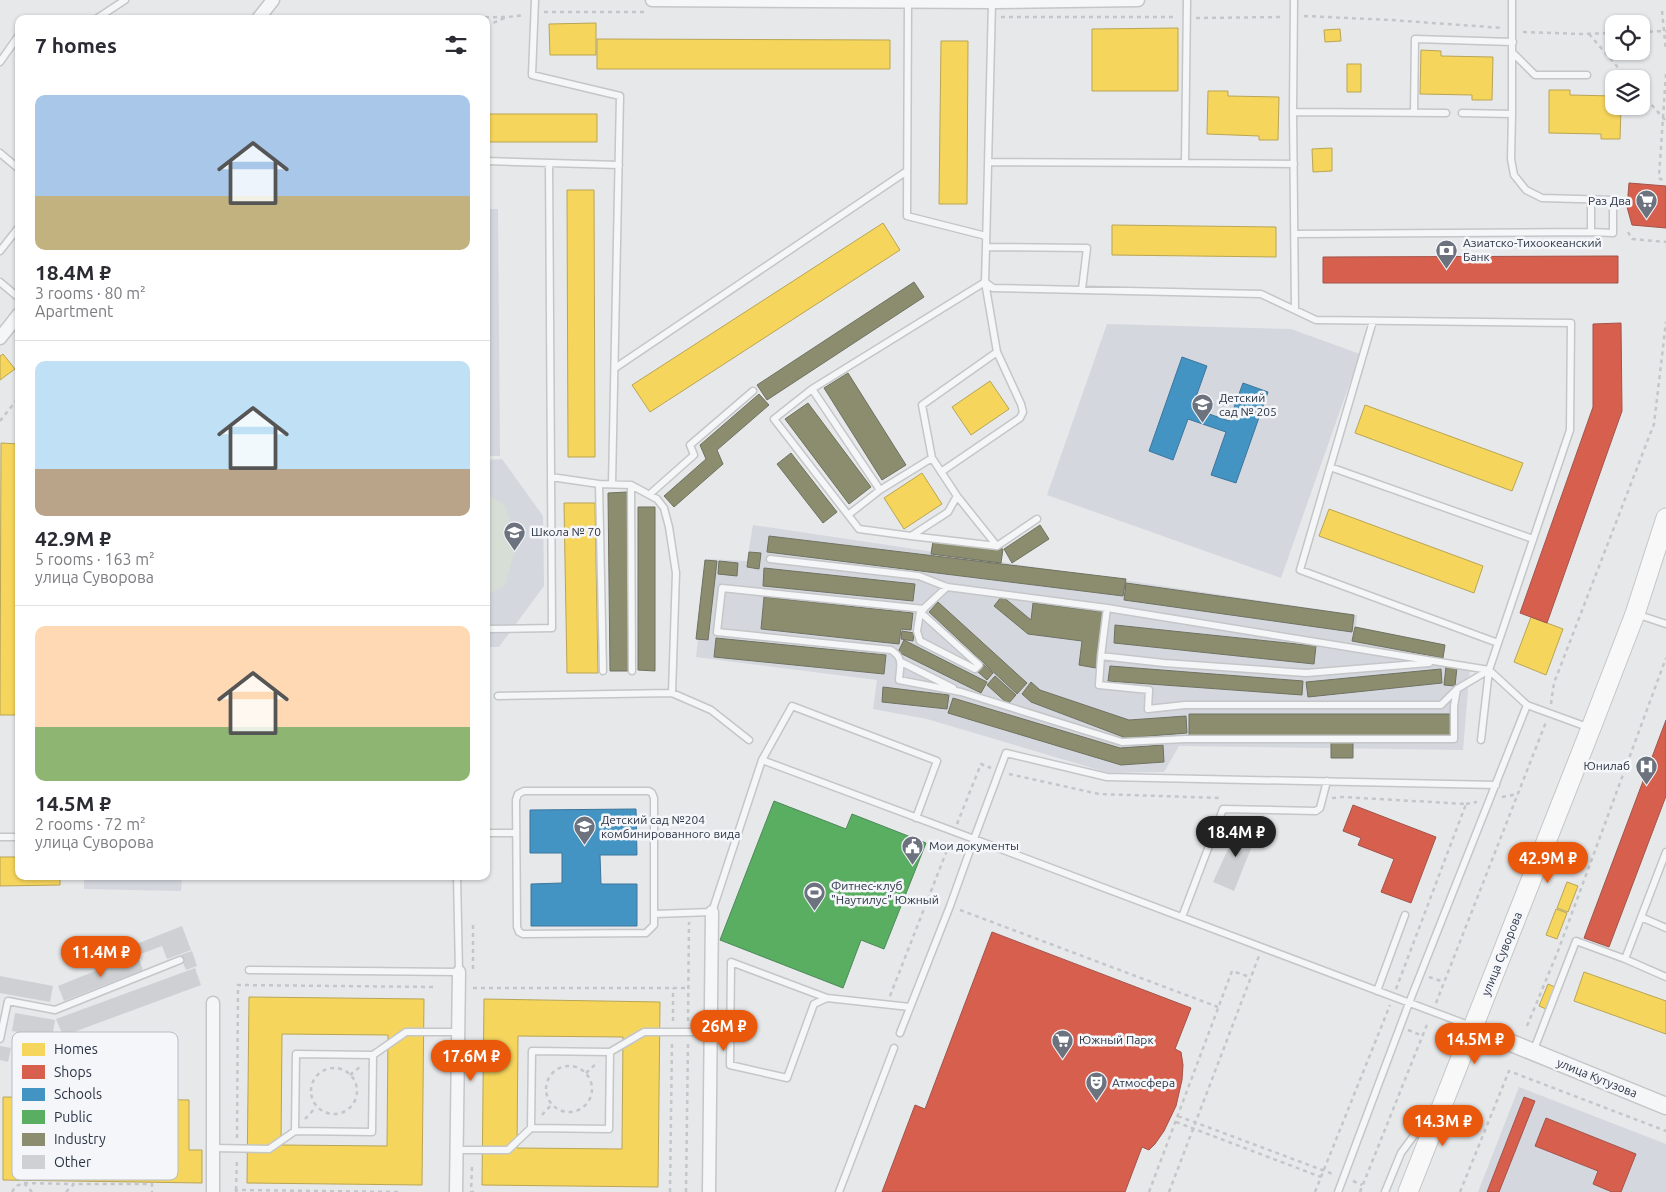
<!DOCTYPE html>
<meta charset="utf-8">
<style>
:root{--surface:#fff;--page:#f7f7f7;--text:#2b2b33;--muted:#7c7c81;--line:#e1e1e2;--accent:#ea580c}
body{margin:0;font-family:Ubuntu,sans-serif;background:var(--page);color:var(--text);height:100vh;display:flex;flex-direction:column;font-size:19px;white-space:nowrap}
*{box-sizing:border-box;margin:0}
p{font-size:16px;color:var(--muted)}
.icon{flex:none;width:28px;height:28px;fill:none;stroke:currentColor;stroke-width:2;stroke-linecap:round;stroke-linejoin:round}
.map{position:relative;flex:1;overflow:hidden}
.details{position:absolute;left:15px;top:15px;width:475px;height:865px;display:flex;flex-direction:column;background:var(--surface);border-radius:10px;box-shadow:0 1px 4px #0004}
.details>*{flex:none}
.buttons{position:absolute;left:1605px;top:15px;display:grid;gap:10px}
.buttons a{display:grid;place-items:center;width:45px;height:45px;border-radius:10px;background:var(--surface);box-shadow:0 1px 4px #0004;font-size:25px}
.price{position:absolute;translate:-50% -42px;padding:0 11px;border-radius:18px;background:var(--accent);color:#fff;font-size:16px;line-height:32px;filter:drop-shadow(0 1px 2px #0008)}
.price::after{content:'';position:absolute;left:50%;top:30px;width:15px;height:11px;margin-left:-8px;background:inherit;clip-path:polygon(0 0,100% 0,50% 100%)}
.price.on{background:#222;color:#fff}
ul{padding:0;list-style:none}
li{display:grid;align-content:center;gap:10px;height:265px;padding:0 20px}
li+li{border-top:1px solid var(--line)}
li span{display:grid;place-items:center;height:155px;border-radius:10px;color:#555}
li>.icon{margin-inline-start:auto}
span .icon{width:90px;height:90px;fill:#fffc;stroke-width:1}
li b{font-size:21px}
h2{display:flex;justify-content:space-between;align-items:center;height:60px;padding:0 20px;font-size:21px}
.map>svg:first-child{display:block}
.built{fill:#d4d7dd}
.green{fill:#d6ded6}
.homes{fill:#f6d55c;stroke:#b9a555;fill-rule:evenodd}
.shops{fill:#d6604d;stroke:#a3534b}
.schools{fill:#4393c3;stroke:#3c769d}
.public{fill:#5aae61;stroke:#4c8959}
.industry{fill:#8c8c6e;stroke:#6f7262}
.building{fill:#ced0d3}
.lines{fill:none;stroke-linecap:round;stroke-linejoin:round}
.service-casing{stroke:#c4c6c8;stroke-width:9}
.minor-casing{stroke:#c4c6c8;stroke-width:15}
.tertiary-casing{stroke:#c4c6c8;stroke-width:19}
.secondary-casing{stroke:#c4c6c8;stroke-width:21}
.path{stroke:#c5c6ca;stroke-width:2.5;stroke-dasharray:4 4;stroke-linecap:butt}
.service{stroke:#f5f6f7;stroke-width:6}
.minor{stroke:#f5f6f7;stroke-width:12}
.tertiary{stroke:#f5f6f7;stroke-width:16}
.secondary{stroke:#f8f8f8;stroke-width:19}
.labels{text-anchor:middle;stroke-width:5;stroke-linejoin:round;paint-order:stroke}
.poi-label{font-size:12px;fill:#2b3445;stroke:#f4f6f9;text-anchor:start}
.street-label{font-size:12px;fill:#2b3445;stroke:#f4f6f9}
.key{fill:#f4f6f9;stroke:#b8bcc3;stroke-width:1}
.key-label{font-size:14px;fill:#2b3445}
</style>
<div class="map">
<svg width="1666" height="1192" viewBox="0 0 1666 1192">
<rect width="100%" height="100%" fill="#e6e8ea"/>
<path class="built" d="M 486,209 L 498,209 L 500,456 L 486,456 Z
M 1107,324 L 1291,329 L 1360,354 L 1281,578 L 1047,495 Z
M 502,459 L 543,516 L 544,586 L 499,647 L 486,647 L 486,460 Z
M 753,525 L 1357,615 L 1355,637 L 1470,666 L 1463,750 L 1179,746 L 1164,772 L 1109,773 L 927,719 L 873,709 L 877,680 L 696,657 L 708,559 L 747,561 Z
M 84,876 L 182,876 L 181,891 L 84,889 Z
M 1519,1087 L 1666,1144 L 1666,1192 L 1478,1192 Z"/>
<path class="green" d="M 486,494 L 505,505 L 517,543 L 505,585 L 486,596 Z"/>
<path class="homes" d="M 596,23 L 596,55 L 550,55 L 549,24 Z
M 1178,28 L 1178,91 L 1092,91 L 1092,29 Z
M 1340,29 L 1341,41 L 1325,42 L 1324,30 Z
M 597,39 L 890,40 L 890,69 L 597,69 Z
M 941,41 L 968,41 L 967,204 L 939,204 Z
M 1421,50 L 1441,51 L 1441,56 L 1493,57 L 1492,100 L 1472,100 L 1472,95 L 1420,94 Z
M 1347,64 L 1361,64 L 1361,92 L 1347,92 Z
M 1549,90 L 1570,90 L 1570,95 L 1614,96 L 1614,106 L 1621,106 L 1620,139 L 1601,139 L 1601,134 L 1549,133 Z
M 1208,91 L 1228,91 L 1228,96 L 1279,97 L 1278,140 L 1259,140 L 1259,136 L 1207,134 Z
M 486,114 L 597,114 L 597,142 L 486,142 Z
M 1332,148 L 1332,171 L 1313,172 L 1312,149 Z
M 567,190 L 594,190 L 595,457 L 568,457 Z
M 883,223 L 900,250 L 650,412 L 632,385 Z
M 1112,225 L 1276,227 L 1276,257 L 1112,255 Z
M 3,354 L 15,369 L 0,380 L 0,356 Z
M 990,381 L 1009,409 L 971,435 L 952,407 Z
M 1365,405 L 1523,463 L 1512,491 L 1355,433 Z
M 1,443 L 19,444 L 19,715 L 0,715 Z
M 922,473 L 942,504 L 904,529 L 884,498 Z
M 564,503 L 595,503 L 598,673 L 567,673 Z
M 1329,509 L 1483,566 L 1474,593 L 1319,536 Z
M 1531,617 L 1563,629 L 1546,675 L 1514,662 Z
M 0,857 L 19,857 L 19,876 L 60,876 L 60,885 L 0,886 Z
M 1567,882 L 1578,886 L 1568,912 L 1557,908 Z
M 1556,909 L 1567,913 L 1557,939 L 1546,935 Z
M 1584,972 L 1666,1001 L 1666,1034 L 1574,1001 Z
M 1548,984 L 1555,987 L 1546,1009 L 1539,1006 Z
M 249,997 L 424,999 L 422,1185 L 247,1183 ZM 282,1034 L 388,1035 L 387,1146 L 281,1145 Z
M 484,999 L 660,1002 L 658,1187 L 482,1185 ZM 518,1036 L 623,1037 L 622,1149 L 517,1148 Z
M 3,1097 L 189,1100 L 189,1150 L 202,1150 L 202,1183 L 3,1180 Z"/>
<path class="shops" d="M 1629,183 L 1666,186 L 1666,228 L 1632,225 L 1627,207 Z
M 1618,256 L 1618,283 L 1323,283 L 1323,257 Z
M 1621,323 L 1622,411 L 1547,623 L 1520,613 L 1593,407 L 1593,324 Z
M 1666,720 L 1666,796 L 1609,947 L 1584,938 Z
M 1353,805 L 1436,837 L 1411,903 L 1381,892 L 1394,859 L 1358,845 L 1361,838 L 1343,831 Z
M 992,932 L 1191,1008 L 1175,1049 L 1181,1052 L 1183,1065 L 1182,1080 L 1176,1106 L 1164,1131 L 1155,1144 L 1149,1150 L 1142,1147 L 1125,1192 L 882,1192 L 915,1105 L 925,1109 Z
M 1524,1097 L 1535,1101 L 1499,1192 L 1487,1192 Z
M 1546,1118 L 1636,1154 L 1621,1192 L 1612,1192 L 1593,1184 L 1598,1171 L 1535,1146 Z"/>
<path class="schools" d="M 1182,357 L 1207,366 L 1192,408 L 1229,421 L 1243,383 L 1268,392 L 1236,483 L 1211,475 L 1226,432 L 1188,419 L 1173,460 L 1149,451 Z
M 636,809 L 637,855 L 600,855 L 601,884 L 637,884 L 637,926 L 531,926 L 531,884 L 562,883 L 562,853 L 530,853 L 530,810 Z"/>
<path class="public" d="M 774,801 L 846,829 L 852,814 L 926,843 L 884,949 L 861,940 L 843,988 L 720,940 Z"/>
<path class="industry" d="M 914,282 L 924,297 L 767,400 L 757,385 Z
M 848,373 L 906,465 L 882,480 L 824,388 Z
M 759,394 L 769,405 L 717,450 L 723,464 L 674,507 L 664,496 L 706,459 L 700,445 Z
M 808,403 L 871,487 L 849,504 L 785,419 Z
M 791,453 L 837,512 L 823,523 L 777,464 Z
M 627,492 L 628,671 L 610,671 L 608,493 Z
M 638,507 L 655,507 L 655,671 L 638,670 Z
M 1040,525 L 1049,539 L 1012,563 L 1004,549 Z
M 769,536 L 1126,579 L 1123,596 L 767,552 Z
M 933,541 L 1003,549 L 1001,563 L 931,554 Z
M 749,552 L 761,553 L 759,569 L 747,567 Z
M 705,560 L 717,561 L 708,640 L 696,639 Z
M 719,561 L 738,563 L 737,576 L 718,574 Z
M 764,568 L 915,584 L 913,601 L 763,586 Z
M 1126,583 L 1354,615 L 1352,632 L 1124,600 Z
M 1002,596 L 1031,620 L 1033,603 L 1103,612 L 1096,668 L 1079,665 L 1082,641 L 1028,634 L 994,606 Z
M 764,597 L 913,613 L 911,630 L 901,629 L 899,644 L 761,629 Z
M 938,602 L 1027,683 L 1017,694 L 929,612 Z
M 1115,625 L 1316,646 L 1314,664 L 1114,643 Z
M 1355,627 L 1445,645 L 1443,658 L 1352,641 Z
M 902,631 L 914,633 L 913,641 L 901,639 Z
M 716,638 L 886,655 L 884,674 L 714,657 Z
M 904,640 L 987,682 L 981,693 L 898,652 Z
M 983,664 L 993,673 L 987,680 L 977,671 Z
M 1110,666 L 1303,681 L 1302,695 L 1108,681 Z
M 1446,666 L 1457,667 L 1455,686 L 1444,685 Z
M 1441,669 L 1442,683 L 1308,697 L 1306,682 Z
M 995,676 L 1016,695 L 1008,704 L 987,685 Z
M 1031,682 L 1040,690 L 1129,720 L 1186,716 L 1187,733 L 1126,738 L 1031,702 L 1022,694 Z
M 883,687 L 949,695 L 947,709 L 882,702 Z
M 953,698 L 1120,748 L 1163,745 L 1164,762 L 1121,765 L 948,713 Z
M 1189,714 L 1450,714 L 1450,737 L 1189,737 Z
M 1331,742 L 1353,742 L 1353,758 L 1331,758 Z"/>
<path class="building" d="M 1239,825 L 1258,831 L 1234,891 L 1213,882 Z
M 182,926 L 191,950 L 167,959 L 162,946 L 138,955 L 134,945 Z
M 192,951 L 197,966 L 186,970 L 180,955 Z
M 137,954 L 143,970 L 64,1001 L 58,986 Z
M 195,968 L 201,985 L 63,1036 L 56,1019 Z
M 0,976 L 53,986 L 50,1002 L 0,993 Z
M 15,1013 L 55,1020 L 52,1038 L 12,1031 Z
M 0,1046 L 11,1048 L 8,1062 L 0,1060 Z"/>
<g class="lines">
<defs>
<path id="service" d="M 535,0 L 532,75 L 620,96 L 612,484
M 1294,0 L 1293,112 L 1295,310
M 908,2 L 907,216 L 986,236
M 96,19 L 125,0
M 1513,53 L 1535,75 L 1587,75
M 0,62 L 19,35
M 1293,112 L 1446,113
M 1414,113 L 1415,39 L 1513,42
M 1462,113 L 1512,114 L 1512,0
M 1512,114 L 1511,159 L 1514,175 L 1526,190 L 1542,198 L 1613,200 L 1613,233 L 1591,232 L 1591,200
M 0,153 L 19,169
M 486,161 L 619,165
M 989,162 L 1185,163 L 1187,0
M 1185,163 L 1294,164
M 1295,234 L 1591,232
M 986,247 L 992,2
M 0,251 L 19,227
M 0,282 L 19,298
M 985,282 L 993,288 L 1261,294 L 1316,320 L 1571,323 L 1570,430 L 1489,670 L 1527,705 L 1590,728
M 985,282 L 997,352 L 922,405 L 932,458 L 957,496 L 948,512 L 911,536 L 997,546 L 1037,519
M 1373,321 L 1300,570 L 1498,643
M 615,368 L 907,171
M 812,389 L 880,490
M 1330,467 L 1533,539
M 941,472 L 1020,418 L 1023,412 L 1021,404 L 997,352
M 551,477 L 599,484 L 631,485 L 632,671
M 599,484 L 603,671
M 631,485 L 657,499 L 664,508 L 669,527 L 676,573 L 672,693
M 650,494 L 694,455 L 690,445 L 753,391
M 957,496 L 997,546
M 848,515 L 880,490 L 932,458
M 911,536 L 859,529 L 774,419 L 812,389 L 985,282 L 986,247 L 1087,248 L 1082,289
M 770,559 L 919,576 L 947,587 L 1107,608 L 1489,670
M 1107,608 L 1101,656 L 1164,663 L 1306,673 L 1429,663
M 924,609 L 722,588 L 717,632 L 891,650 C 904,658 900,666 899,680 L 961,692 L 1122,742 L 1186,739 L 1454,739 L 1454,706 L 1457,689
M 920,612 L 979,665 L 975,669 L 920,641 L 917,631 L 920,612 L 947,587
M 1636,614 L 1666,624
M 486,629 L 552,628 L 549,163
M 1101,656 L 1099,685 L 1149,690 L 1148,709 L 1185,705 L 1441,705 L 1457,689 L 1489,670
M 901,662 L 953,688
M 498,696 L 672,693 L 711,710 L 749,740
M 1481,740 L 1489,670
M 762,760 L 974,839 L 1006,753 L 1107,777 L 1496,785
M 524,791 L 649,791 L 652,793 L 654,798 L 654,925 L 646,933 L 523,934 L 519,932 L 517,927 L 516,800 L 518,794 Z
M 486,833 L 516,833
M 0,837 L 19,837
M 654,914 L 712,912 L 762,760 L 792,706 L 937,761 L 916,818
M 1182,917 L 1223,809 L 1316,811 L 1320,808 L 1327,781
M 1641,917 L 1666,928
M 1625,959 L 1666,977
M 249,970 L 459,972 L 457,876
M 1377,991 L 1405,915
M 827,998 L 731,962 L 730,1065 L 787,1078 L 814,1004 L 827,998 L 910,1007
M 900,1033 L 950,906 L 974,839 L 1471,1026
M 0,1039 L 8,1001 L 55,1010 L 180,960
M 610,1052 L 644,1032 L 710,1032
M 1533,1052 L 1576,941 L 1625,959 L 1666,852
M 373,1055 L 406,1032 L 458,1032
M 213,1148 L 269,1149 L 295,1131 L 372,1132 L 373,1055 L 296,1054 L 295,1131
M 457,1150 L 508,1150 L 531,1128 L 609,1129 L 610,1052 L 532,1051 L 531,1128
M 839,1192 L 894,1048
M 1338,1192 L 1409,1003 L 1527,705
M 1385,1192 L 1401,1153 L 1432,1111"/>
<path id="minor" d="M 652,0 L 992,2 L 1138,0
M 258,19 L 273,0
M 0,338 L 19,314
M 213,1192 L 213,1003
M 456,1192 L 459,972
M 709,1192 L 712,912"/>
<path id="tertiary" d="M 1472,1027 L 1666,1106"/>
<path id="secondary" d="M 1408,1192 L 1591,728 L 1635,614 L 1666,518"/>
</defs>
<use href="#service" class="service-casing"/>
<use href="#minor" class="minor-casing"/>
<use href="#tertiary" class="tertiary-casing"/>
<use href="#secondary" class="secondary-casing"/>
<path class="path" d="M 1662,11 L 1666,51
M 544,12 L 646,12
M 1304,16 L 1391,20 L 1503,28
M 1001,17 L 1176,17
M 1196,18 L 1283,17
M 277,19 L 508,17 L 524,15
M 486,26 L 507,17
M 1523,32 L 1582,34 L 1614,33
M 1641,32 L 1666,31
M 1589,34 L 1628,79
M 1666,74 L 1659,176 L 1660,179 L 1666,180
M 1641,93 L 1666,121
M 1628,232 L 1632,239 L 1666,242
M 0,421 L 19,397
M 1551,704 L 1554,683 L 1654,424 L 1666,322
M 1009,774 L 1099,794 L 1221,798
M 1502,797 L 1518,794
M 1332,798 L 1343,797 L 1466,804 L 1396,989
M 1466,804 L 1477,802
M 957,824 L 981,764 L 991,768
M 960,910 L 1218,1007
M 473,969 L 473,923
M 1429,977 L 1444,982
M 473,988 L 688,988
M 890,996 L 951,840
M 1436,1003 L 1546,722
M 673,1021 L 673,988
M 688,1021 L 689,922
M 1527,1026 L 1558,951 L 1666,658
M 1408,1030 L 1423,1036
M546 1089a23 23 0 1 1 46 0a23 23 0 1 1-46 0Z
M311 1091a23 23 0 1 1 46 0a23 23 0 1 1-46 0Z
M 586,1073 L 598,1062
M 350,1075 L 361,1066
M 542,1115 L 551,1105
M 1178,1116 L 1333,1174
M 305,1119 L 316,1107
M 1176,1122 L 1321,1177
M 237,1138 L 238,985 L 437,987
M 472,1167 L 471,1192 L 474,1192
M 1353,1181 L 1362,1185
M 24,1183 L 74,1184
M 236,1190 L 237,1159
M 12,1192 L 16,1186 L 24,1183 L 32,1192
M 66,1192 L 74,1184 L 152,1184 L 152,1192
M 236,1192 L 236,1190 L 398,1192
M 670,1192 L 672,1042
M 686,1192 L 688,1042
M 1149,1192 L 1232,971 L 1250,977
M 1169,1192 L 1259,956
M 1315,1192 L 1390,1005
M 1360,1192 L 1428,1022
M 1460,1192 L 1509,1071 L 1666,1131"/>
<use href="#service" class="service"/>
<use href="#minor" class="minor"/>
<use href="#tertiary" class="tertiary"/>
<use href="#secondary" class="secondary"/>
</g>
<defs>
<symbol id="supermarket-pin" viewBox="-11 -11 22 30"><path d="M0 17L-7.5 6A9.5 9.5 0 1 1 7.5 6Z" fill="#6c737f" stroke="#f4f6f9"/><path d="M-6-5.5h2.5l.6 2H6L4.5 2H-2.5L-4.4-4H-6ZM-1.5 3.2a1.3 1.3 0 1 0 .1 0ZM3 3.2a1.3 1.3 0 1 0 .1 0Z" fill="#fff"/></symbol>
<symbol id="bank-pin" viewBox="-11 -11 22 30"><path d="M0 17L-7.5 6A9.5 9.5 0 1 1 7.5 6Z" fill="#6c737f" stroke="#f4f6f9"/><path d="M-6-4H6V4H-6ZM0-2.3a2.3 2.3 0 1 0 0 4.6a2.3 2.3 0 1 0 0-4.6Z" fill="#fff"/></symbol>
<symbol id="school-pin" viewBox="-11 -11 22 30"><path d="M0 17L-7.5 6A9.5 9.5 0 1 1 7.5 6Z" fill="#6c737f" stroke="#f4f6f9"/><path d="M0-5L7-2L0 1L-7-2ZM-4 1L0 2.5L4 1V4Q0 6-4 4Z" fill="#fff"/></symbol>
<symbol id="hospital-pin" viewBox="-11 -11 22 30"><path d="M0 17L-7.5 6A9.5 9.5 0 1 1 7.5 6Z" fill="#6c737f" stroke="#f4f6f9"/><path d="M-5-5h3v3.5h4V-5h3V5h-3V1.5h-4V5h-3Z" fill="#fff"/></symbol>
<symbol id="civic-pin" viewBox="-11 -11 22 30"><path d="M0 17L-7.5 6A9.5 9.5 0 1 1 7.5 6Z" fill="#6c737f" stroke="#f4f6f9"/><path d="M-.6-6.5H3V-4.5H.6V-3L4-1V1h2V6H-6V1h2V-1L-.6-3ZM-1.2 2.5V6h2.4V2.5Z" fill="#fff"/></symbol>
<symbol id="stadium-pin" viewBox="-11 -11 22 30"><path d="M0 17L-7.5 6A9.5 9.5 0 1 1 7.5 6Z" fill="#6c737f" stroke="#f4f6f9"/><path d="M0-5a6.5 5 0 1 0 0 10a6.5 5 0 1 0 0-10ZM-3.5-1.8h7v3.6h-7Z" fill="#fff"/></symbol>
<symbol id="theatre-pin" viewBox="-11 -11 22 30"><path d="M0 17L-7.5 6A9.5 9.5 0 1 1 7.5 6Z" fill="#6c737f" stroke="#f4f6f9"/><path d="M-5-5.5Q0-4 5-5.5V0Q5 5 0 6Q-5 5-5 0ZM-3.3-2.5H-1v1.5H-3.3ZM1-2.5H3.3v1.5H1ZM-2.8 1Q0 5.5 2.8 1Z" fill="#fff"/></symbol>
</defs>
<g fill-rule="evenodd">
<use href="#supermarket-pin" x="1634" y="188" width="25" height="34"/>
<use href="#bank-pin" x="1434" y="238" width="25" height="34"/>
<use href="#school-pin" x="1190" y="392" width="25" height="34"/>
<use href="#school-pin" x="502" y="520" width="25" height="34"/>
<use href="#hospital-pin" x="1634" y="754" width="25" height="34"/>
<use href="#school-pin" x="572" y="814" width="25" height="34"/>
<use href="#civic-pin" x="900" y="834" width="25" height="34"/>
<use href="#stadium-pin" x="802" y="880" width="25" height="34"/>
<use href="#supermarket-pin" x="1050" y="1028" width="25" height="34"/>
<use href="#theatre-pin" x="1084" y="1070" width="25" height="34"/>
</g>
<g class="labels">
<g class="poi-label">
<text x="1631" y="205" text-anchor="end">Раз Два</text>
<text x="1463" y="247">Азиатско-Тихоокеанский<tspan x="1463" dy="14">Банк</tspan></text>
<text x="1219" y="402">Детский<tspan x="1219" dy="14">сад № 205</tspan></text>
<text x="531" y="536">Школа № 70</text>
<text x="1630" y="770" text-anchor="end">Юнилаб</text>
<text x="601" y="824">Детский сад №204<tspan x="601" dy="14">комбинированного вида</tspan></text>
<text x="929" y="850">Мои документы</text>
<text x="831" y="890">Фитнес-клуб<tspan x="831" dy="14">"Наутилус" Южный</tspan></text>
<text x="1079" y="1044">Южный Парк</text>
<text x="1112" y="1087">Атмосфера</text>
</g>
<g class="street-label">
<text transform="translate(1502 954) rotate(-68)" y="4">улица Суворова</text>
<text transform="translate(1597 1078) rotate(22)" y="4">улица Кутузова</text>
</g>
</g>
<rect x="12" y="1032" width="166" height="148" rx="8" class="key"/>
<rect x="22" y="1043" width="23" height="13" fill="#f6d55c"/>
<rect x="22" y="1065" width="23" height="14" fill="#d6604d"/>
<rect x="22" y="1088" width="23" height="13" fill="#4393c3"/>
<rect x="22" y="1110" width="23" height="14" fill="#5aae61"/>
<rect x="22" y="1133" width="23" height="13" fill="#8c8c6e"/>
<rect x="22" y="1155" width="23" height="14" fill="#ced0d3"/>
<g class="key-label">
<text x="54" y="1054">Homes</text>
<text x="54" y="1077">Shops</text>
<text x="54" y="1099">Schools</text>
<text x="54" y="1122">Public</text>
<text x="54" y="1144">Industry</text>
<text x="54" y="1167">Other</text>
</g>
</svg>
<div class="buttons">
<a><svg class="icon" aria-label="locate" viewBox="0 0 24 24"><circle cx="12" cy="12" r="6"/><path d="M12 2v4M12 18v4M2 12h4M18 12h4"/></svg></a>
<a><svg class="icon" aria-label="layers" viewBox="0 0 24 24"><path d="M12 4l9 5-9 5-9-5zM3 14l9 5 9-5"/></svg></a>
</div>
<b class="price on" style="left:1236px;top:858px">18.4M ₽</b>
<b class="price" style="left:1548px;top:884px">42.9M ₽</b>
<b class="price" style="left:101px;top:978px">11.4M ₽</b>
<b class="price" style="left:724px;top:1052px">26M ₽</b>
<b class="price" style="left:1475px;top:1065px">14.5M ₽</b>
<b class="price" style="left:471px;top:1082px">17.6M ₽</b>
<b class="price" style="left:1443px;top:1147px">14.3M ₽</b>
<section class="details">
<h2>7 homes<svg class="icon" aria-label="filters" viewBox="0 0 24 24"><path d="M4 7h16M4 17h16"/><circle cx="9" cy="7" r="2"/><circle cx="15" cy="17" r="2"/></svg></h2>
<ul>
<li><span style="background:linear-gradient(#a9c7e8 65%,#c2b280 0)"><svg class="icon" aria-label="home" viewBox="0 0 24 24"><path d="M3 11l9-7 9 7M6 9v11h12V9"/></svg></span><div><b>18.4M ₽</b><p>3 rooms · 80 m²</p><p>Apartment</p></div></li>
<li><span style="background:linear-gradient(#bfe0f5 70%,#b9a48a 0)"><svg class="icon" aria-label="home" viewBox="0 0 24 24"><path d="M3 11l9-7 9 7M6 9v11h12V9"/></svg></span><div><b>42.9M ₽</b><p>5 rooms · 163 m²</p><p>улица Суворова</p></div></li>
<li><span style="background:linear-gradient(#ffd9b3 65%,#8fb573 0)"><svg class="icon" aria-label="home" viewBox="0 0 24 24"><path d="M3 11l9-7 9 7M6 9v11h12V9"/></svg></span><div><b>14.5M ₽</b><p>2 rooms · 72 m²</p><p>улица Суворова</p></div></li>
</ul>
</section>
</div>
